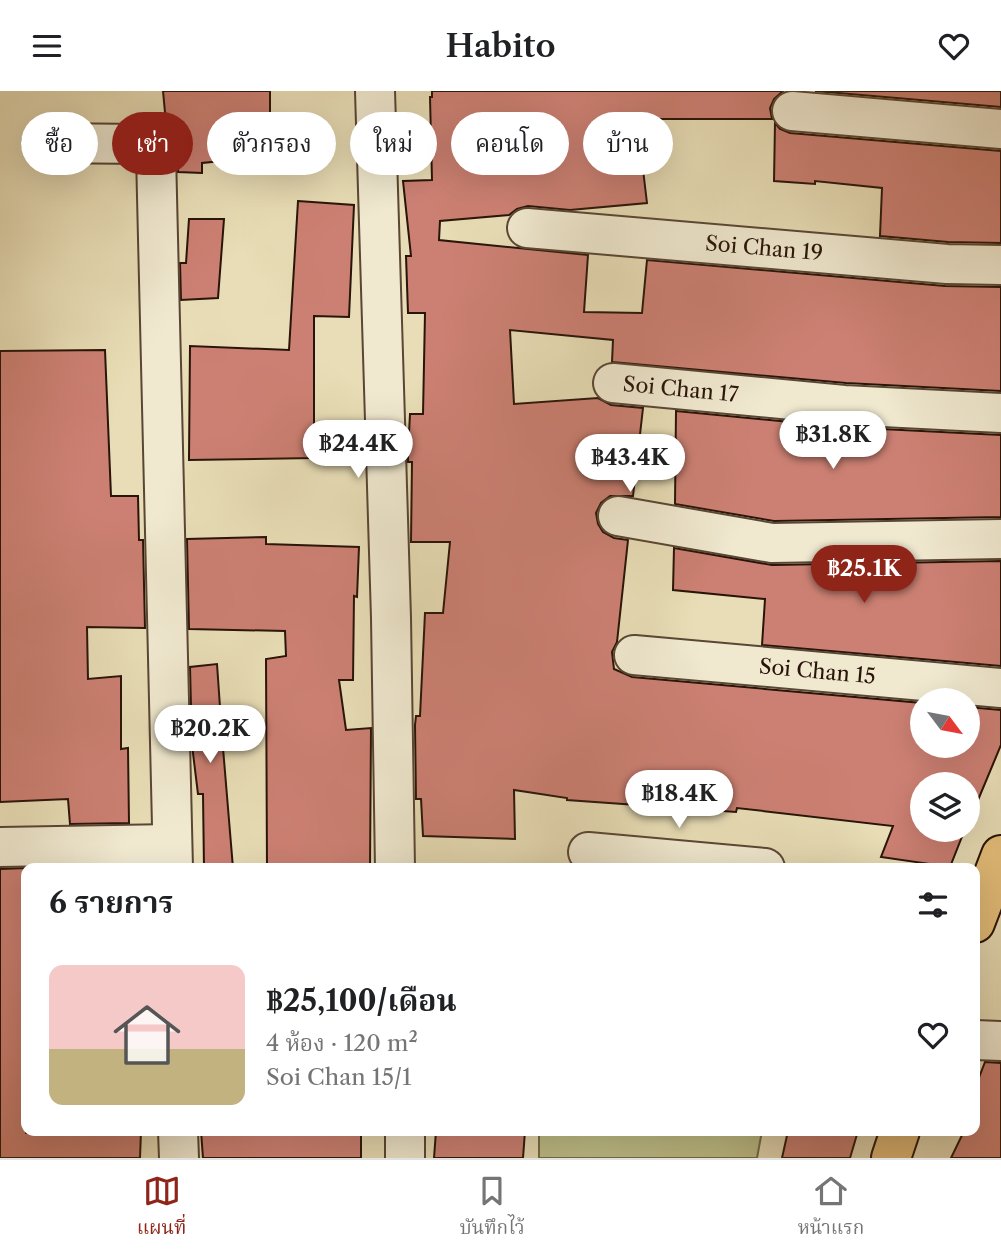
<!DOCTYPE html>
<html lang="th">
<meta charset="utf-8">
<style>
:root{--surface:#fff;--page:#f2f2f2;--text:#202124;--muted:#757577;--line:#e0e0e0;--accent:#8f2418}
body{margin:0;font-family:"Libre Caslon Text","Noto Serif Thai",serif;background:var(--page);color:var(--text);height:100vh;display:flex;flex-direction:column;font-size:26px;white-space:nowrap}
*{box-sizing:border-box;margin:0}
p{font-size:23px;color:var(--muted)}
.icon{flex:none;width:38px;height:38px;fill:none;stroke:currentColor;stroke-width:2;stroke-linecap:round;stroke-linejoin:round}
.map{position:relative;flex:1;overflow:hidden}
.sheet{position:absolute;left:21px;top:772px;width:959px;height:273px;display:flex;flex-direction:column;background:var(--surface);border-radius:14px;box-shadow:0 7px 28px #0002}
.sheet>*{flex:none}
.banner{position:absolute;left:21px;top:21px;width:959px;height:63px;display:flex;gap:14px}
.needle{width:46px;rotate:122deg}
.tools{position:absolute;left:910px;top:597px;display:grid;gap:14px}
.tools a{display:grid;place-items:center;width:70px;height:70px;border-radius:50%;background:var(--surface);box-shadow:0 7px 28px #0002;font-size:35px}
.price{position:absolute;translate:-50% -60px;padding:0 16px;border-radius:24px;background:#fff;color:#222;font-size:23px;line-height:46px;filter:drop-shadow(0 2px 4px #0008)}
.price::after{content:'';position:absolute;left:50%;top:42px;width:21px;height:16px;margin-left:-10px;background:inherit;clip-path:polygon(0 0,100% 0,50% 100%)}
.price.active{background:var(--accent);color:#fff}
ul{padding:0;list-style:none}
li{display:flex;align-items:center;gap:21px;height:175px;padding:0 28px}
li+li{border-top:2px solid var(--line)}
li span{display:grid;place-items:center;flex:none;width:196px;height:140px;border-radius:14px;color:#555}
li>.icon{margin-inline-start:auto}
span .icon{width:84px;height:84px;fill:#fffc;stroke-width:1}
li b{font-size:30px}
h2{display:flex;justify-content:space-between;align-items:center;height:84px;padding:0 28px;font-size:30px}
.tag{padding:0 24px;border-radius:32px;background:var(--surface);box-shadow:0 7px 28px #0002;font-size:24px;line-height:63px}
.tag.active{background:var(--accent);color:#fff}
header{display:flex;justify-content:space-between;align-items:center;height:91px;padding:0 28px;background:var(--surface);font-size:32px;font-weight:600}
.tab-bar{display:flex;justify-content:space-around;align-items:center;height:98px;border-top:2px solid var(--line);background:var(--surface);font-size:19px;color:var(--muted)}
.tab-bar a{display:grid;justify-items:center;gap:4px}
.tab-bar .active{color:var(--accent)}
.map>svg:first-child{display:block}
.green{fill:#bdbf89;stroke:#736a49;stroke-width:2}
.building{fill:#cc8073;stroke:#291409;stroke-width:2}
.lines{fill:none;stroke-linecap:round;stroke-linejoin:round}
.minor-casing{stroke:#594634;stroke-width:42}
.major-casing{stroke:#291409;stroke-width:42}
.minor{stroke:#f0e9d0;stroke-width:38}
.major{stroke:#e4be7b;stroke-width:38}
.labels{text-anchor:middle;stroke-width:6;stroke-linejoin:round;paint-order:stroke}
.street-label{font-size:21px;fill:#291409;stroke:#f0e9d0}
</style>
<header><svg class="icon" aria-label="menu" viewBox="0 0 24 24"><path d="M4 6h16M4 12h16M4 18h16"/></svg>Habito<svg class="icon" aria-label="heart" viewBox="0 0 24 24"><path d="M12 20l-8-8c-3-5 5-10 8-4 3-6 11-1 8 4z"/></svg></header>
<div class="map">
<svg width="1001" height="1067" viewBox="0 0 1001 1067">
<rect width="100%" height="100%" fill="#e8ddb6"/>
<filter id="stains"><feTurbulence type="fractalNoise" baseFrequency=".00286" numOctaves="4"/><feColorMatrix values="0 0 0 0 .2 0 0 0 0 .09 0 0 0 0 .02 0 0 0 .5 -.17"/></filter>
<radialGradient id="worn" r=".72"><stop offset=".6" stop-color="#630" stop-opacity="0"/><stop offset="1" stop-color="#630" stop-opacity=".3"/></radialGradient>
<path class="green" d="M 539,1040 L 762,1040 L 757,1067 L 539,1067 Z"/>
<path class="building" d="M 163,0 L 270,0 L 270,25 L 261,25 L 264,66 L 202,72 L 202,82 L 178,81 L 178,62 L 167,43 Z
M 432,0 L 783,0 L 774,8 L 770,17 L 772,28 L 637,28 L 647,112 L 570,119 L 528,115 L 517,118 L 509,124 L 440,130 L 439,149 L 588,164 L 584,221 L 642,222 L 647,169 L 945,195 L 1001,196 L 1001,300 L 846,292 L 612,271 L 613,249 L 510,239 L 514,313 L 598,307 L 611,314 L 643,317 L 633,405 L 610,405 L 601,412 L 596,422 L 598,433 L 603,441 L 614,447 L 628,449 L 617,551 L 612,561 L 614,578 L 632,586 L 922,612 L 922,654 L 968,654 L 968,616 L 1001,619 L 1001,654 L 968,733 L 968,693 L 922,693 L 922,738 L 965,738 L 950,776 L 881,766 L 893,735 L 737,717 L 736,721 L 567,709 L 567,707 L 514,699 L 515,748 L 423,745 L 421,708 L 416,708 L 415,634 L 416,625 L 420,625 L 425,522 L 443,522 L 450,451 L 411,451 L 412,371 L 408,371 L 408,361 L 410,323 L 423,323 L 425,222 L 408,222 L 406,165 L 411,165 L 403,90 L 432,89 L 430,6 L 432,6 Z
M 815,0 L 1001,0 L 1001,16 Z
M 775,32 L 780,38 L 790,42 L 1001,60 L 1001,152 L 948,151 L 880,145 L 882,97 L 815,90 L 815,93 L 774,90 Z
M 298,110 L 354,114 L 349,226 L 314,225 L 314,367 L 189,369 L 190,255 L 289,259 Z
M 189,128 L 224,128 L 218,207 L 181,209 L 180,172 L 186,172 Z
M 105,259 L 111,405 L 138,405 L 139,449 L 143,449 L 145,537 L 87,536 L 88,588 L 121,585 L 121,658 L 128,657 L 129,732 L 70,733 L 68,708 L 0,711 L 0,260 Z
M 676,320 L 842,336 L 1001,344 L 1001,426 L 774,430 L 675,413 Z
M 266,446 L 266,453 L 359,456 L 357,506 L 354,505 L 353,589 L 339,589 L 346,639 L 371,637 L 370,777 L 267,777 L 266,568 L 286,565 L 285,540 L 189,538 L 187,448 Z
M 674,457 L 772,474 L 1001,470 L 1001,575 L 762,554 L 765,508 L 673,499 Z
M 217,573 L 222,645 L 233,777 L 204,777 L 203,703 L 198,703 L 192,654 L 190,576 Z
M 26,777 L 26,1042 L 141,1040 L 140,1067 L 0,1067 L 0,778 Z
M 985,971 L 1001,972 L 1001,1067 L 951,1067 L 964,1040 L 975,1040 L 975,997 Z
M 201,1040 L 361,1040 L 361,1067 L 203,1067 Z
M 436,1040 L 525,1040 L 523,1067 L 434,1067 Z
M 788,1040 L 858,1040 L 850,1067 L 782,1067 Z"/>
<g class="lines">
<defs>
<g id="minor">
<path d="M 375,0 L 391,527 L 395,777"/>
<path d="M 792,20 L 1001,38"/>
<path d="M 42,52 L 146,53 L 156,63 L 173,777"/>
<path id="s1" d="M 527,137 L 947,173 L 1001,174"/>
<path id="s2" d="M 613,292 L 844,314 L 1001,322"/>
<path d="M 618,425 L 772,452 L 1001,448"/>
<path id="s3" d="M 634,564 L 1001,597"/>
<path d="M 0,756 L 172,753"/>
<path d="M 588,761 L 765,777"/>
<path d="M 975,949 L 1001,950"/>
<path d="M 178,1040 L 179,1067"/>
<path d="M 405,1040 L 405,1067"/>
</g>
<path id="major" d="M 975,832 L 1001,764
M 891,1067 L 900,1040"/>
</defs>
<use href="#minor" class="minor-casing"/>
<use href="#major" class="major-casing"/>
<use href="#minor" class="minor"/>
<use href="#major" class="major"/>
</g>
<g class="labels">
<g class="street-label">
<text dy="7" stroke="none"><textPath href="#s1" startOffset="238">Soi Chan 19</textPath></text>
<text dy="7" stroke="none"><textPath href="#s2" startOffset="68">Soi Chan 17</textPath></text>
<text dy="7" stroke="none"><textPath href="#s3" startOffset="184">Soi Chan 15</textPath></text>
</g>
</g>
<rect width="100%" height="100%" filter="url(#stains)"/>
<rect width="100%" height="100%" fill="url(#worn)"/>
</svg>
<div class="tools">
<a><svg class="needle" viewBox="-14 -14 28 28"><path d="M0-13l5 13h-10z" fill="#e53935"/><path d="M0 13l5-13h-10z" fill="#757577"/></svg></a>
<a><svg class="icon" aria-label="layers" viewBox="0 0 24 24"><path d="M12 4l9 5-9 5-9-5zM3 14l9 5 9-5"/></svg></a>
</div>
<b class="price" style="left:833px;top:380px">฿31.8K</b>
<b class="price" style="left:358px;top:389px">฿24.4K</b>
<b class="price" style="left:630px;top:403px">฿43.4K</b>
<b class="price active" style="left:864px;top:514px">฿25.1K</b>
<b class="price" style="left:210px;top:674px">฿20.2K</b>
<b class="price" style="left:679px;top:739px">฿18.4K</b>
<div class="banner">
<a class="tag">ซื้อ</a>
<a class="tag active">เช่า</a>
<a class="tag">ตัวกรอง</a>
<a class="tag">ใหม่</a>
<a class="tag">คอนโด</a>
<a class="tag">บ้าน</a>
</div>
<section class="sheet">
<h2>6 รายการ<svg class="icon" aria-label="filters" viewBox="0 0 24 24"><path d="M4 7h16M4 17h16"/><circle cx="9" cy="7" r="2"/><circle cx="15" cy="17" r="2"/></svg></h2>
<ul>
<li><span style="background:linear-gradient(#f6c9c9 60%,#c2b280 0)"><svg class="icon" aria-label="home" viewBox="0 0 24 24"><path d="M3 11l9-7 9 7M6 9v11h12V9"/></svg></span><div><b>฿25,100/เดือน</b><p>4 ห้อง · 120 m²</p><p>Soi Chan 15/1</p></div><svg class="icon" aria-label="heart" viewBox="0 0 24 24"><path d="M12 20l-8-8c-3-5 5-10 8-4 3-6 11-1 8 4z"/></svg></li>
</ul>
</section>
</div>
<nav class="tab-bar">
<a class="active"><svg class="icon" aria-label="map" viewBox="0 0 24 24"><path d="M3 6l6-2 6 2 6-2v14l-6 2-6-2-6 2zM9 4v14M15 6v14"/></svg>แผนที่</a>
<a><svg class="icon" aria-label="saved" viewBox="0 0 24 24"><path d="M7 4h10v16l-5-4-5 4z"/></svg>บันทึกไว้</a>
<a><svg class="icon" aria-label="home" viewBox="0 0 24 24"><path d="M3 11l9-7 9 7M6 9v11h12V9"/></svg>หน้าแรก</a>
</nav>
